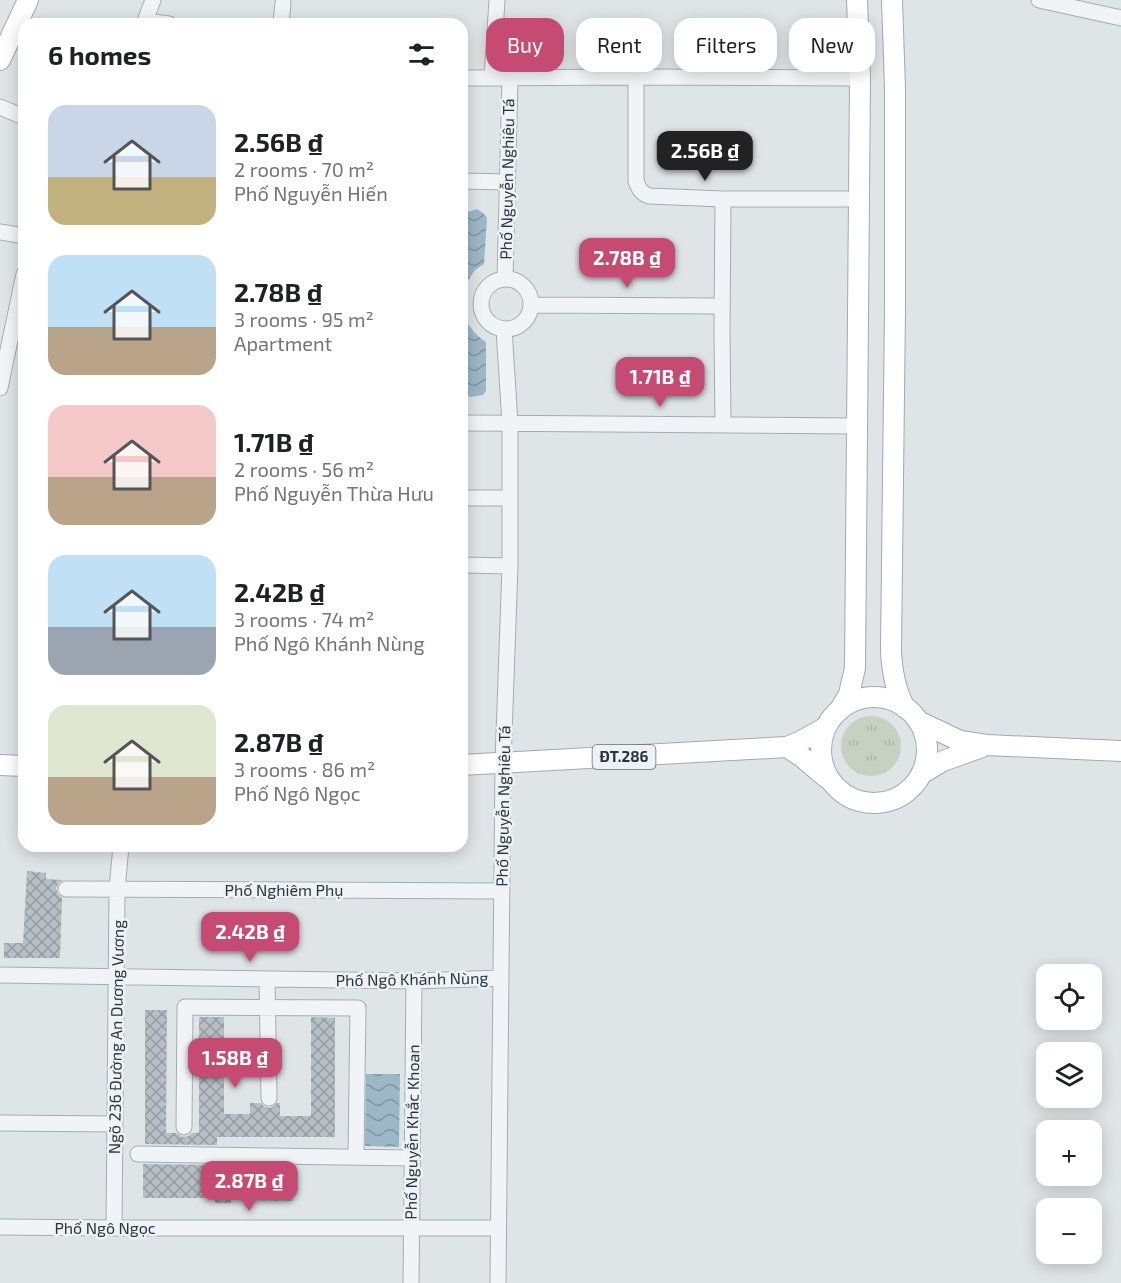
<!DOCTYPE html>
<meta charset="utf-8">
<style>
:root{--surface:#fff;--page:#f6f6f6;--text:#202124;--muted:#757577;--accent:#c54b73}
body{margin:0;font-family:"Exo 2",sans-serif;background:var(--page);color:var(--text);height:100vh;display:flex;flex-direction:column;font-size:22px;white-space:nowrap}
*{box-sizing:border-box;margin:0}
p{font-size:20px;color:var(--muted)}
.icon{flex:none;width:33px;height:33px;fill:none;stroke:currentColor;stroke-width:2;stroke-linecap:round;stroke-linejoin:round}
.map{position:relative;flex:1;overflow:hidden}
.drawer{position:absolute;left:18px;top:18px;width:450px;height:834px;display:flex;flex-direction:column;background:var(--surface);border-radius:18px;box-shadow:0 3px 15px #0003}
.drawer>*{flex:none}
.top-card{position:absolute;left:486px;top:18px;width:544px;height:54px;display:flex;gap:12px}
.controls{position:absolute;left:1036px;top:964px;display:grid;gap:12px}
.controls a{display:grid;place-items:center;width:66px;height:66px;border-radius:12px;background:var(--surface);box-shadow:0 3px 15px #0003;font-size:30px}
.price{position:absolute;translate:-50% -51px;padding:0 14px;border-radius:12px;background:var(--accent);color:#fff;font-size:20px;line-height:39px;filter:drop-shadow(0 2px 3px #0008)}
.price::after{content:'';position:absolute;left:50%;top:36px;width:18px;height:14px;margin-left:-9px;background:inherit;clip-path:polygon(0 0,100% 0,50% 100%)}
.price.current{background:#222;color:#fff}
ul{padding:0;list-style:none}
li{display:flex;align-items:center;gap:18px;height:150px;padding:0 30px}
li span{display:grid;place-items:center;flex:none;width:168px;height:120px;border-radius:18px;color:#555}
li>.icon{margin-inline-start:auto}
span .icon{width:72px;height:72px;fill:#fffc;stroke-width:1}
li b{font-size:26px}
h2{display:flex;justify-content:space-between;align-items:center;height:72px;padding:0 30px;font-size:26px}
.tag{padding:0 21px;border-radius:18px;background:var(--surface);box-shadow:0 3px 15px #0003;font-size:21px;line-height:54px}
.tag.current{background:var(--accent);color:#fff}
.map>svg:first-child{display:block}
.grass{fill:url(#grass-tufts)}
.water{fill:url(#water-waves)}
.building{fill:url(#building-cross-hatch)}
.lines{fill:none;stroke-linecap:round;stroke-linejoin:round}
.minor-casing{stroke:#a5acb1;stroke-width:17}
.major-casing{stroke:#9faab2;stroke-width:22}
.minor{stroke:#f1f4f6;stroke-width:15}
.major{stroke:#fff;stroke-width:20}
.labels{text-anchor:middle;stroke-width:5;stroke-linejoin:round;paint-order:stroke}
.shield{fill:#eef2f5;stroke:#646d74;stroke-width:1.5}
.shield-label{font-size:15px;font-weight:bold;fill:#29343d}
.street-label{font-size:16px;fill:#29343d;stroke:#eef2f5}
</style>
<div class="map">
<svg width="1121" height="1283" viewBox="0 0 1121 1283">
<defs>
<pattern id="grass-tufts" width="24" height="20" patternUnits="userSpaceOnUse" patternTransform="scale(1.5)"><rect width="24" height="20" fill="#c8d1c1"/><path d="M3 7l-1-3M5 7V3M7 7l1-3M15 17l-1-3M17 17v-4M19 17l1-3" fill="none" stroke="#acb4a7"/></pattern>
<pattern id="water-waves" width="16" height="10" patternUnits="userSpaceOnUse" patternTransform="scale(1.5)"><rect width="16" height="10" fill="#9cb7c5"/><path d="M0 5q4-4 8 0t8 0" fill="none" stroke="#7f96a1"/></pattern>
<pattern id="building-cross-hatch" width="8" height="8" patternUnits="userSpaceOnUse" patternTransform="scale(1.5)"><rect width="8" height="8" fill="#b7bec4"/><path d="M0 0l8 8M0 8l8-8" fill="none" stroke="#959ba0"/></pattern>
</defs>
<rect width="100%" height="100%" fill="#dfe4e7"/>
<path class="grass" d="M841 746a30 30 0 1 1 60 0a30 30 0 1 1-60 0Z"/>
<path class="water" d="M 477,209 L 483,213 L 487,218 L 484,264 C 480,267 475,269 473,273 C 461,289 459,312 471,328 C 475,334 480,338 486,342 L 486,391 L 483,395 L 471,397 L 462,393 L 462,214 Z
M 366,1074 L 400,1074 L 399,1147 L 365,1146 Z"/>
<path class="building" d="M 27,871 L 46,873 L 46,879 L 63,880 L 58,884 L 56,888 L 58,894 L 62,898 L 60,958 L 4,958 L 4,943 L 23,943 Z
M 145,1010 L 167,1010 L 166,1133 L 176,1133 L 183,1137 L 188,1136 L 192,1133 L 199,1133 L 199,1017 L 224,1017 L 224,1114 L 250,1114 L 250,1103 L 261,1103 L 264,1106 L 269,1108 L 273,1107 L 277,1103 L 280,1103 L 280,1116 L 311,1116 L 311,1017 L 335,1018 L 335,1137 L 217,1137 L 217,1145 L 145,1144 Z
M 143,1164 L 294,1166 L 293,1201 L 231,1200 L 231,1203 L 215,1203 L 215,1198 L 143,1198 Z"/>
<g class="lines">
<defs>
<path id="minor" d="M 1039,0 L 1121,18
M 145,21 L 153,0
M 144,24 L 145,21 L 169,24
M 281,24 L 283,3
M 636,77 L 636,181 C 639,189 641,193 649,196 L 723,199 L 859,199
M 462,78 L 636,77 L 860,78
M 492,78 L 497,0
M 0,107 L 24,117
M 462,181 L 507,182
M 723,199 L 722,331 L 723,425
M 0,232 L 24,236
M481 304a25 25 0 1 1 50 0a25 25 0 1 1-50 0Z
M 505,279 L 510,79
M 531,305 L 722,306
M 0,388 L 24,274
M 462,423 L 857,426
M 462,498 L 510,498
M 462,565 L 510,566
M 66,889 L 502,891
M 0,975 L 414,981 L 501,978
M 267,979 L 269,1098
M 0,1123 L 115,1124
M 184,1127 L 185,1007 L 358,1008 L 356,1157
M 138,1154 L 412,1158
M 0,1227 L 114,1228 L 498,1228
M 114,1228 L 117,889 L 121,846
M 411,1283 L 414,981
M 498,1283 L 503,763 L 510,566 L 510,423 L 504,329"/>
<path id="major" d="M 892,0 L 895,89 L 895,308 L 891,651 C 892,671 895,690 905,708
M 0,60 L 28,0
M821 750a53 53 0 1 1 106 0a53 53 0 1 1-106 0Z
M 839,711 L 849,694 L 855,668 L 860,78 L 857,0
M 918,721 L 960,741 L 987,745 L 1121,751
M 787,747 L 802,757 L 827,778
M 0,765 L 24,766
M 462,765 L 787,747 L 801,741 L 826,727
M 921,774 L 943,761 L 982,747"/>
</defs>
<use href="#minor" class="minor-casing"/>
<use href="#major" class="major-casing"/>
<use href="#minor" class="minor"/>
<use href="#major" class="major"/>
</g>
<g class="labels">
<rect class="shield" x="592.5" y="745" width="63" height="24" rx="4.5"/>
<g class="shield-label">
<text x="624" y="762">ĐT.286</text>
</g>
<g class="street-label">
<text transform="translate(507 179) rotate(-89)" y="6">Phố Nguyễn Nghiêu Tá</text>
<text transform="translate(503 806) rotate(-89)" y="6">Phố Nguyễn Nghiêu Tá</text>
<text x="284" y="896">Phố Nghiêm Phụ</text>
<text transform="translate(412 979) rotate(-1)" y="6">Phố Ngô Khánh Nùng</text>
<text transform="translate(116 1037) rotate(-89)" y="6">Ngõ 236 Đường An Dương Vương</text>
<text transform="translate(412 1132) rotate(-89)" y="6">Phố Nguyễn Khắc Khoan</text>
<text x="105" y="1234">Phố Ngô Ngọc</text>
</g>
</g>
</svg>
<div class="controls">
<a><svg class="icon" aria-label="locate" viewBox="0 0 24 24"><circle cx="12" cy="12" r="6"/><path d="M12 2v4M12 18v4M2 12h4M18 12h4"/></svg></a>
<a><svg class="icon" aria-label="layers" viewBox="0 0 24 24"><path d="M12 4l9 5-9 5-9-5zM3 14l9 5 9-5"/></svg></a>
<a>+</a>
<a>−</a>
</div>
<b class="price current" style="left:705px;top:182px">2.56B ₫</b>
<b class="price" style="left:627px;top:289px">2.78B ₫</b>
<b class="price" style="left:660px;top:408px">1.71B ₫</b>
<b class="price" style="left:250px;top:963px">2.42B ₫</b>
<b class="price" style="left:235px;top:1089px">1.58B ₫</b>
<b class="price" style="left:249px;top:1212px">2.87B ₫</b>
<div class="top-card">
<a class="tag current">Buy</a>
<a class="tag">Rent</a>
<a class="tag">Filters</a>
<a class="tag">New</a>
</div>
<section class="drawer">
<h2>6 homes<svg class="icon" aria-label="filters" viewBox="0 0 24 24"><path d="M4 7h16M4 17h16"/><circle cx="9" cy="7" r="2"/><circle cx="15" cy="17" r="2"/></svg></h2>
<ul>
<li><span style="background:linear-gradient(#c9d6e8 60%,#c2b280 0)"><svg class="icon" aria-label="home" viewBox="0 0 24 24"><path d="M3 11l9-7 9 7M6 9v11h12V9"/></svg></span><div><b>2.56B ₫</b><p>2 rooms · 70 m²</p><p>Phố Nguyễn Hiến</p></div></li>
<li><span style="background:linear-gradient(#bfe0f5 60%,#b9a48a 0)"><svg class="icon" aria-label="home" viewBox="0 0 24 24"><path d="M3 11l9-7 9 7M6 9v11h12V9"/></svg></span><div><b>2.78B ₫</b><p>3 rooms · 95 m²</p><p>Apartment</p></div></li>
<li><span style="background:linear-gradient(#f6c9c9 60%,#b9a48a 0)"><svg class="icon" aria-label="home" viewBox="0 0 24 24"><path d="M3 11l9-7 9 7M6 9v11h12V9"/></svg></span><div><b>1.71B ₫</b><p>2 rooms · 56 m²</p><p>Phố Nguyễn Thừa Hưu</p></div></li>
<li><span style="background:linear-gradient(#bfe0f5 60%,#9aa5b1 0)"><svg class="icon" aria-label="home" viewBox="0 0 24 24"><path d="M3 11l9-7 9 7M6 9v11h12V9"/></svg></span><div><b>2.42B ₫</b><p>3 rooms · 74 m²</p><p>Phố Ngô Khánh Nùng</p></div></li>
<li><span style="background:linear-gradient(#dfe7d0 60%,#b9a48a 0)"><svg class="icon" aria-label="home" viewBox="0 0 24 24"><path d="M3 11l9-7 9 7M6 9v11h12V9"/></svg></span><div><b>2.87B ₫</b><p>3 rooms · 86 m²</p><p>Phố Ngô Ngọc</p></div></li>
</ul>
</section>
</div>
